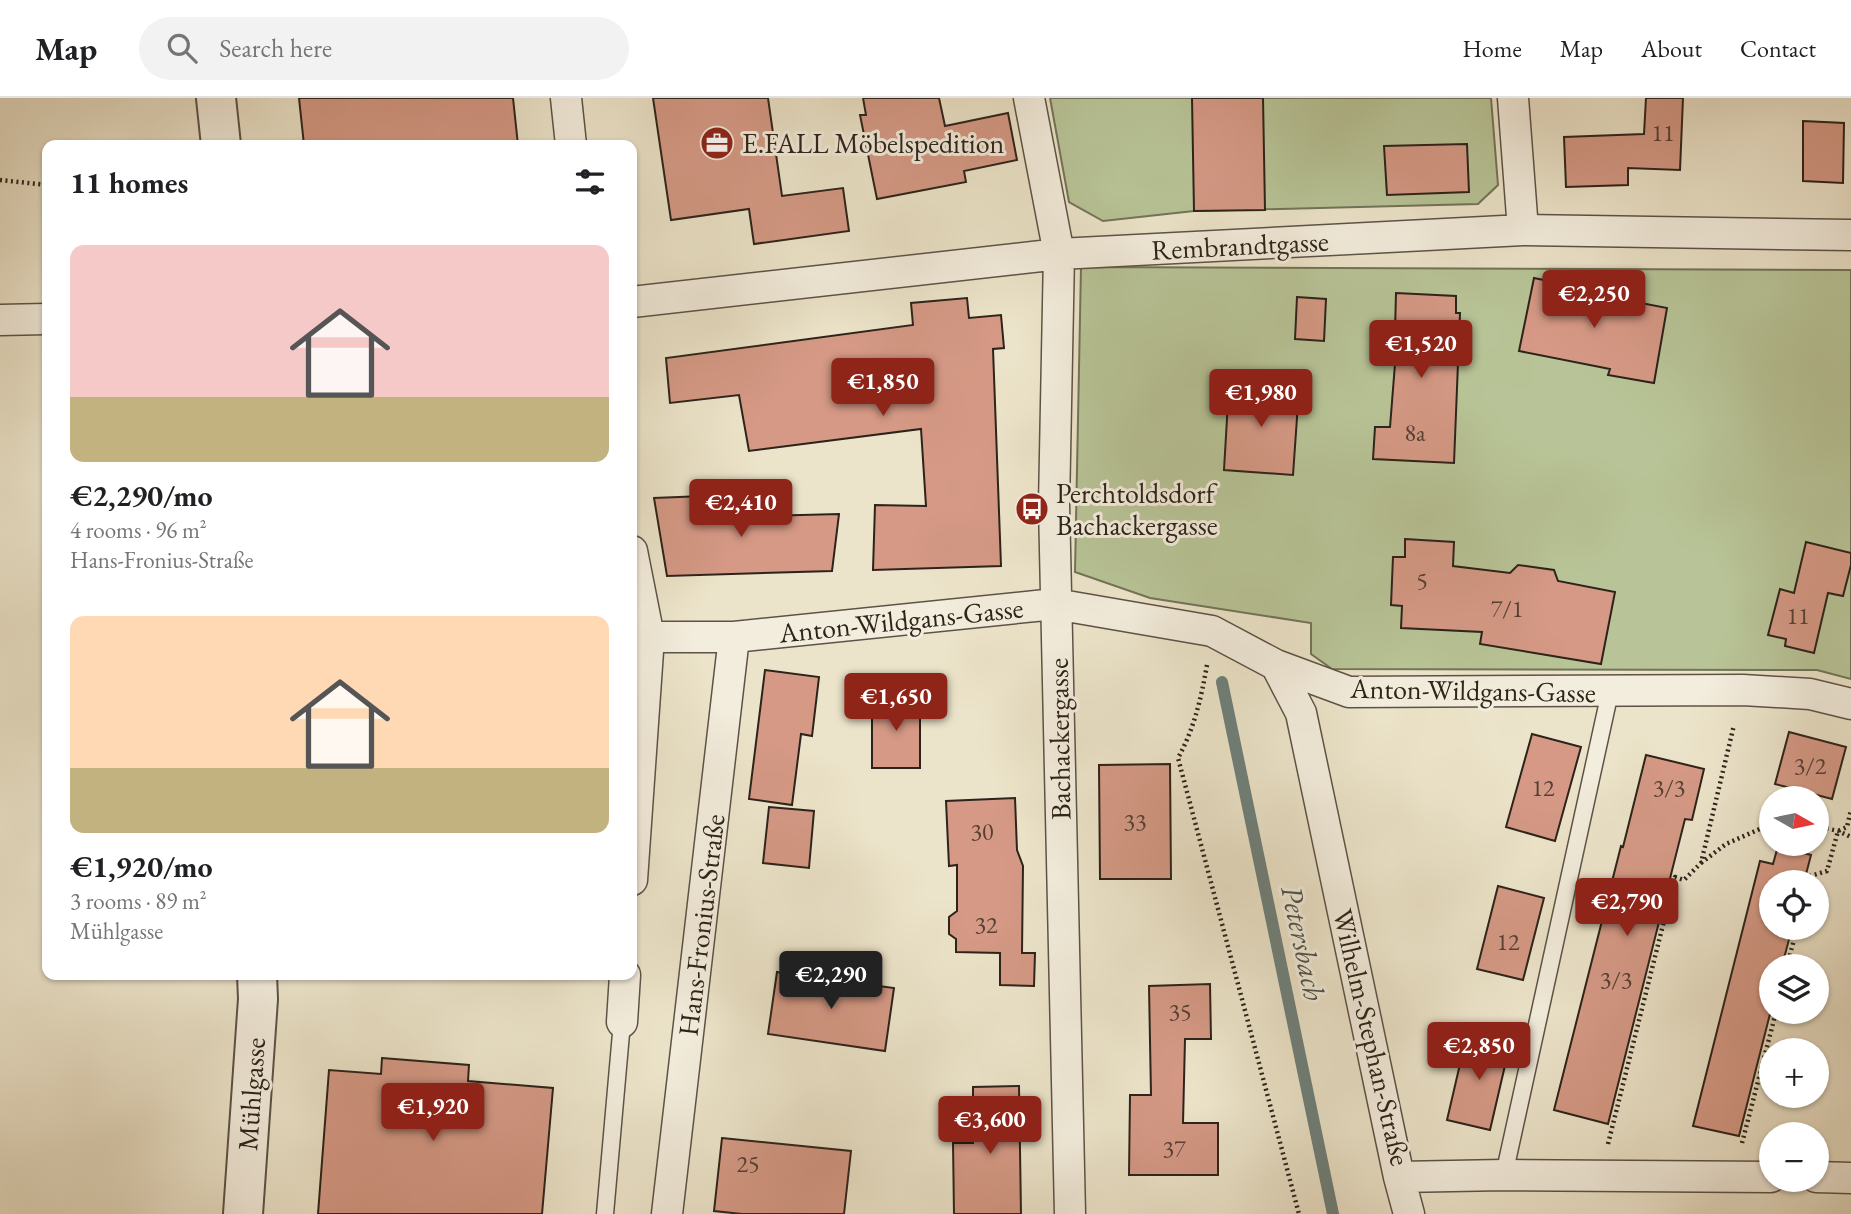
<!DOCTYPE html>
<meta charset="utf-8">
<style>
:root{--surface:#fff;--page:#f2f2f2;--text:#202124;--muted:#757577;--line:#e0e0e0;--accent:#8f2418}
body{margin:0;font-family:"EB Garamond",serif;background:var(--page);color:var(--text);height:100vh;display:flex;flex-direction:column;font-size:26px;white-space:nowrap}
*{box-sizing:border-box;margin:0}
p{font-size:23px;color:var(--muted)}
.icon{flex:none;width:38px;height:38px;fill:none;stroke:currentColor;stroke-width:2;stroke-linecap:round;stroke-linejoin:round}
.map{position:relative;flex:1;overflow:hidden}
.drawer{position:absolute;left:42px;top:42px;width:595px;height:840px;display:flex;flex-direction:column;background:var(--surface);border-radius:14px;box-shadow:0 2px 5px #0004}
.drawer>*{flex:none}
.needle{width:46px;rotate:99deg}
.buttons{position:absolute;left:1759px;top:688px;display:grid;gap:14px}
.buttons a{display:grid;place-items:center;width:70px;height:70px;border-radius:50%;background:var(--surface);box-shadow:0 2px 5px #0004;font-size:35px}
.price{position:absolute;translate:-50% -60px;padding:0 16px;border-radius:7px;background:var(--accent);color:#fff;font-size:23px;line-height:46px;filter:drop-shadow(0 2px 4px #0008)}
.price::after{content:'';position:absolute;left:50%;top:42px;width:21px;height:16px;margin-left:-10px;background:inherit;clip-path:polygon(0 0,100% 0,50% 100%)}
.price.active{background:#222;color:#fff}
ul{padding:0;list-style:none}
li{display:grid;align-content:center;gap:14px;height:371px;padding:0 28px}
li span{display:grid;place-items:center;height:217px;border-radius:14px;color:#555}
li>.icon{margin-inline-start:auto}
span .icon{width:126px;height:126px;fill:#fffc;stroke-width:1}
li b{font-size:30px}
h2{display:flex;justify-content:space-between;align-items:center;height:84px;padding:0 28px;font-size:30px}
header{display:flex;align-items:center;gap:42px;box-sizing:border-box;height:98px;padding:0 35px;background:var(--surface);border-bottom:2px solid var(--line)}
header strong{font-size:33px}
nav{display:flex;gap:38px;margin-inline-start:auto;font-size:24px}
.search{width:490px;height:63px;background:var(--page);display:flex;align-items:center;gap:18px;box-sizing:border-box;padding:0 24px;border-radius:38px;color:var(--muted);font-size:26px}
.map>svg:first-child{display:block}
.green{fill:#b8c497;stroke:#727458;stroke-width:2}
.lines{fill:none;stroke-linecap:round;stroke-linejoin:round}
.stream{stroke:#6e807b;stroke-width:12}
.building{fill:#d59985;stroke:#2c231a;stroke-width:2}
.service-casing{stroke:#5c5346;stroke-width:19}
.minor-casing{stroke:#5c5346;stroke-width:33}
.tertiary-casing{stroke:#5c5346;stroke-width:42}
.path{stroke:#2c231a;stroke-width:4.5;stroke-dasharray:2 3.5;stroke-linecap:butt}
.service{stroke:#f3eddd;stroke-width:16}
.minor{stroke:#f3eddd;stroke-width:30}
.tertiary{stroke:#f3eddd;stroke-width:38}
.labels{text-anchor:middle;stroke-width:6;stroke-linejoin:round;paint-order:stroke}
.number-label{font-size:24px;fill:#564035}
.poi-label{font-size:28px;fill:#2c231a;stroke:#f3eddd;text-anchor:start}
.street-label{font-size:28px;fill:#2c231a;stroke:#f3eddd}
.water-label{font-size:30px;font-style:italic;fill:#4d524b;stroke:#f3eddd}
</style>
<header>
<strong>Map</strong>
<div class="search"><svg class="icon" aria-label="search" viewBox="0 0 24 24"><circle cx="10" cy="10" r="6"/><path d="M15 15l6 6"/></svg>Search here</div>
<nav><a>Home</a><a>Map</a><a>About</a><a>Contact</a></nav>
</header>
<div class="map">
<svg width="1851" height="1116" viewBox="0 0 1851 1116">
<rect width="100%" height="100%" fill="#ece4ca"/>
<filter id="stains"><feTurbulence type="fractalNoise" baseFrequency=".00286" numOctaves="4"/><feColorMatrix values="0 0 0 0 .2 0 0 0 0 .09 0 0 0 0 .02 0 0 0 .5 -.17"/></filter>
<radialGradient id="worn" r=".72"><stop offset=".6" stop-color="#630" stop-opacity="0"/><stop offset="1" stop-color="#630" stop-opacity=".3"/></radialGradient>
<path class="green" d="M 1050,0 L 1491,0 L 1498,87 L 1478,106 L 1194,113 L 1103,123 L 1069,104 Z
M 1081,169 L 1851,172 L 1851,581 L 1817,572 L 1332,571 L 1311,556 L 1311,525 L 1150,500 L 1075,474 Z"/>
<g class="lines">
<path class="stream" d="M 1222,584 L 1333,1116"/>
</g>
<path class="building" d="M 299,0 L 513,0 L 518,47 L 304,47 Z
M 653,0 L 768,0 L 782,98 L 843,90 L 849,133 L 754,146 L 749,111 L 671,122 Z
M 863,0 L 939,0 L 945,28 L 1008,15 L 1017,62 L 964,73 L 966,84 L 877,101 L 860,17 L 866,17 Z
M 1192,0 L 1263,0 L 1265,112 L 1194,113 Z
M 1646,0 L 1683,0 L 1680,72 L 1628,70 L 1628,87 L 1566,89 L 1564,39 L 1644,36 Z
M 1803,23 L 1844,25 L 1843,85 L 1803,83 Z
M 1467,46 L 1469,94 L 1387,97 L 1384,48 Z
M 1534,180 L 1615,197 L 1615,200 L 1667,210 L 1654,285 L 1608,277 L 1610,271 L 1519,253 Z
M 1396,195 L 1456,198 L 1456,215 L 1460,215 L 1454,365 L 1373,361 L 1375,329 L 1390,329 L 1395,266 L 1377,265 L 1379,232 L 1395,233 Z
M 1297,199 L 1326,201 L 1324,243 L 1295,241 Z
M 967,200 L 969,220 L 1001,217 L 1004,250 L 993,251 L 1001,468 L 873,472 L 875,407 L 926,408 L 921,331 L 749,353 L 739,297 L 670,305 L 666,260 L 913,227 L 911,205 Z
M 1229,286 L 1299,291 L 1293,377 L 1224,372 Z
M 729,397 L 730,419 L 839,416 L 832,473 L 667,478 L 654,400 Z
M 1405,441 L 1454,444 L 1453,468 L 1510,475 L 1518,467 L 1554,472 L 1558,483 L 1615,494 L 1601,566 L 1480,546 L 1482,534 L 1401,530 L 1402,508 L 1391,507 L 1393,459 L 1405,459 Z
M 1806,444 L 1851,455 L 1851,467 L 1843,498 L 1828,495 L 1814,555 L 1785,548 L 1786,541 L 1768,537 L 1780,491 L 1794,495 Z
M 765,572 L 819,579 L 812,638 L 801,636 L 792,707 L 749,701 Z
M 872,600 L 920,600 L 920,670 L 872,670 Z
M 1789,634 L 1846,649 L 1832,701 L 1775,686 Z
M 1532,636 L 1581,649 L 1555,743 L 1506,729 Z
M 1646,657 L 1704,671 L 1692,722 L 1685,721 L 1608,1026 L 1554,1012 L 1621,748 L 1623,749 Z
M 1170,666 L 1171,781 L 1100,781 L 1099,667 Z
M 1015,700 L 1017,752 L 1023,768 L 1022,855 L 1035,855 L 1034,888 L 1000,887 L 1000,855 L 956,854 L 956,841 L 949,836 L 949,819 L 957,813 L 957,767 L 949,768 L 946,703 Z
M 769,709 L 814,713 L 809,770 L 763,765 Z
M 1778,748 L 1811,757 L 1804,784 L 1771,784 L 1771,830 L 1792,830 L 1782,868 L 1771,868 L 1771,912 L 1739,1038 L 1693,1028 L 1760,763 L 1773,766 Z
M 1498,788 L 1544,800 L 1523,882 L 1477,871 Z
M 777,874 L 894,890 L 885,953 L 768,936 Z
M 1210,886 L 1211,941 L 1185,941 L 1183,1025 L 1218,1025 L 1218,1077 L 1129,1077 L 1130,997 L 1151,997 L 1149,888 Z
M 1467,936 L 1510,946 L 1490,1032 L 1447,1022 Z
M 382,960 L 469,967 L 468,983 L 553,990 L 542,1116 L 318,1116 L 329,972 L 381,976 Z
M 1019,988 L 1021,1116 L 954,1116 L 953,1045 L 973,1045 L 973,989 Z
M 722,1040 L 851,1053 L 844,1116 L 742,1116 L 714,1113 Z"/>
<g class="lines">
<defs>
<path id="service" d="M 1504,1077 L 1610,594
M 605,1116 L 622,924"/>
<path id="minor" d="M 566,0 L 571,47
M 1029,0 L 1059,156 L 1054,407 L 1070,1116
M 1513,0 L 1523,132
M 632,204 L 1059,156 L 1523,132 L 1851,137
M 0,222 L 47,221
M 632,453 L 649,539 L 632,782
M 649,539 L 734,539 L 1055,506 L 1212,533 L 1276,567 L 1349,594 L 1743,592 L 1810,596 L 1851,606
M 1276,567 L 1301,615 L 1399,1079 L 1504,1077 L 1771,1079
M 622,924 L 625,877
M 1399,1079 L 1409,1116
M 1816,1079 L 1851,1080
M 667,1116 L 734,539"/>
<path id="tertiary" d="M 216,0 L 221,47
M 243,1116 L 258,901 L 257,877"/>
</defs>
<use href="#service" class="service-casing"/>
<use href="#minor" class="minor-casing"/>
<use href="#tertiary" class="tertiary-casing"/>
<path class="path" d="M 0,82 L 47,87
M 1207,567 C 1201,601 1194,631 1178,660 L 1299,1116
M 1816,728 L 1838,733 L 1851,739
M 1701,765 L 1726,746 L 1771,726
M 1809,784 L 1810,778 L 1827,773 L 1838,733 L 1847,729 L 1851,712
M 1787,868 L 1797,830
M 1742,1045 L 1776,914
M 1608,1046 L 1675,779 L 1684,782 L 1701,765 L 1734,627"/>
<use href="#service" class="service"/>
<use href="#minor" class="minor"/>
<use href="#tertiary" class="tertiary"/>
</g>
<defs>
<symbol id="office-disc" viewBox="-11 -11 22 22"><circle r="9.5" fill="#8f2418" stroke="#f3eddd"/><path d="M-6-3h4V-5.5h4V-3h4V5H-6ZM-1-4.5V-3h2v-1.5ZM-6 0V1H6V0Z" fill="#fff"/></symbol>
<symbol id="bus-disc" viewBox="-11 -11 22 22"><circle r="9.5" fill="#8f2418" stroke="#f3eddd"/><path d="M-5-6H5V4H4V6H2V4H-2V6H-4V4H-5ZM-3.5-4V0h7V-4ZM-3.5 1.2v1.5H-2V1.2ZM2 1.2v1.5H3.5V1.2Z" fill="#fff"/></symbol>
</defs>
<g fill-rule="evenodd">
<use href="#office-disc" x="698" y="26" width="38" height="38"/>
<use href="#bus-disc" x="1013" y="392" width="38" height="38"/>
</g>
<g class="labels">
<g class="number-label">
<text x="1663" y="43">11</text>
<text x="1415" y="343">8a</text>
<text x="1422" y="491">5</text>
<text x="1507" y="519">7/1</text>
<text x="1798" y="526">11</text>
<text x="1810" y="676">3/2</text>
<text x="1543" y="698">12</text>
<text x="1669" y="698">3/3</text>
<text x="1135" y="732">33</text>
<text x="982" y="742">30</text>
<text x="986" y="835">32</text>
<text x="1508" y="852">12</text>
<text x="1616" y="890">3/3</text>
<text x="1180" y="922">35</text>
<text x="1174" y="1059">37</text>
<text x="748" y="1074">25</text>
</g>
<g class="poi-label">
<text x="742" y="55">E.FALL Möbelspedition</text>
<text x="1056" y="405">Perchtoldsdorf<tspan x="1056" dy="32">Bachackergasse</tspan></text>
</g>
<g class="street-label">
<text transform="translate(1240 147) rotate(-3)" y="10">Rembrandtgasse</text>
<text transform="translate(901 522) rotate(-6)" y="10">Anton-Wildgans-Gasse</text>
<text transform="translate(1473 592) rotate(1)" y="10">Anton-Wildgans-Gasse</text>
<text transform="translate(1059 641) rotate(-91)" y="10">Bachackergasse</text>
<text transform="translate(701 827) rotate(-83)" y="10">Hans-Fronius-Straße</text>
<text transform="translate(1372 939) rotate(77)" y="10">Wilhelm-Stephan-Straße</text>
<text transform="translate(251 996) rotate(-86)" y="10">Mühlgasse</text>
</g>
<g class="water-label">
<text transform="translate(1303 845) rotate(78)" y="10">Petersbach</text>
</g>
</g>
<rect width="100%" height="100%" filter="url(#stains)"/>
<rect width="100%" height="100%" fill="url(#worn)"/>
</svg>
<div class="buttons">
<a><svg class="needle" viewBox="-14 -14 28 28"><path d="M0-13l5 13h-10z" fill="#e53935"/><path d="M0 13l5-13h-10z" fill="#757577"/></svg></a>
<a><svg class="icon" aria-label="locate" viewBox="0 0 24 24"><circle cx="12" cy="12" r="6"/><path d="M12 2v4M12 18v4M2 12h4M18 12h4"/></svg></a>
<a><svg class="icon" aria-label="layers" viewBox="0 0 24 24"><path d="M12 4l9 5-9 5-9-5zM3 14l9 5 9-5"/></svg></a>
<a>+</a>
<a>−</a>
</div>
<b class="price" style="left:1594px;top:232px">€2,250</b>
<b class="price" style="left:1421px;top:282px">€1,520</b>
<b class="price" style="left:883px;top:320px">€1,850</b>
<b class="price" style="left:1261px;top:331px">€1,980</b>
<b class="price" style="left:741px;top:441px">€2,410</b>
<b class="price" style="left:896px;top:635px">€1,650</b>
<b class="price" style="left:1627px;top:840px">€2,790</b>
<b class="price active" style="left:831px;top:913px">€2,290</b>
<b class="price" style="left:1479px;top:984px">€2,850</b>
<b class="price" style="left:433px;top:1045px">€1,920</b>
<b class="price" style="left:990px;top:1058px">€3,600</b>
<section class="drawer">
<h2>11 homes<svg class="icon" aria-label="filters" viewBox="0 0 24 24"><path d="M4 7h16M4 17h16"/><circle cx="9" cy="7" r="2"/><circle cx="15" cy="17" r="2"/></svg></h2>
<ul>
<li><span style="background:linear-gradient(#f6c9c9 70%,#c2b280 0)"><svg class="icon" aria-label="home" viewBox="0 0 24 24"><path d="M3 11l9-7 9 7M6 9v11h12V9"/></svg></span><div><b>€2,290/mo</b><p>4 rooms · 96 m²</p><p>Hans-Fronius-Straße</p></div></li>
<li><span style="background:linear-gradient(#ffd9b3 70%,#c2b280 0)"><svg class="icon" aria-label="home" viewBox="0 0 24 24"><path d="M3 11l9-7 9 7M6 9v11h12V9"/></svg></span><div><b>€1,920/mo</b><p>3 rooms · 89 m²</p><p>Mühlgasse</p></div></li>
</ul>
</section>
</div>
